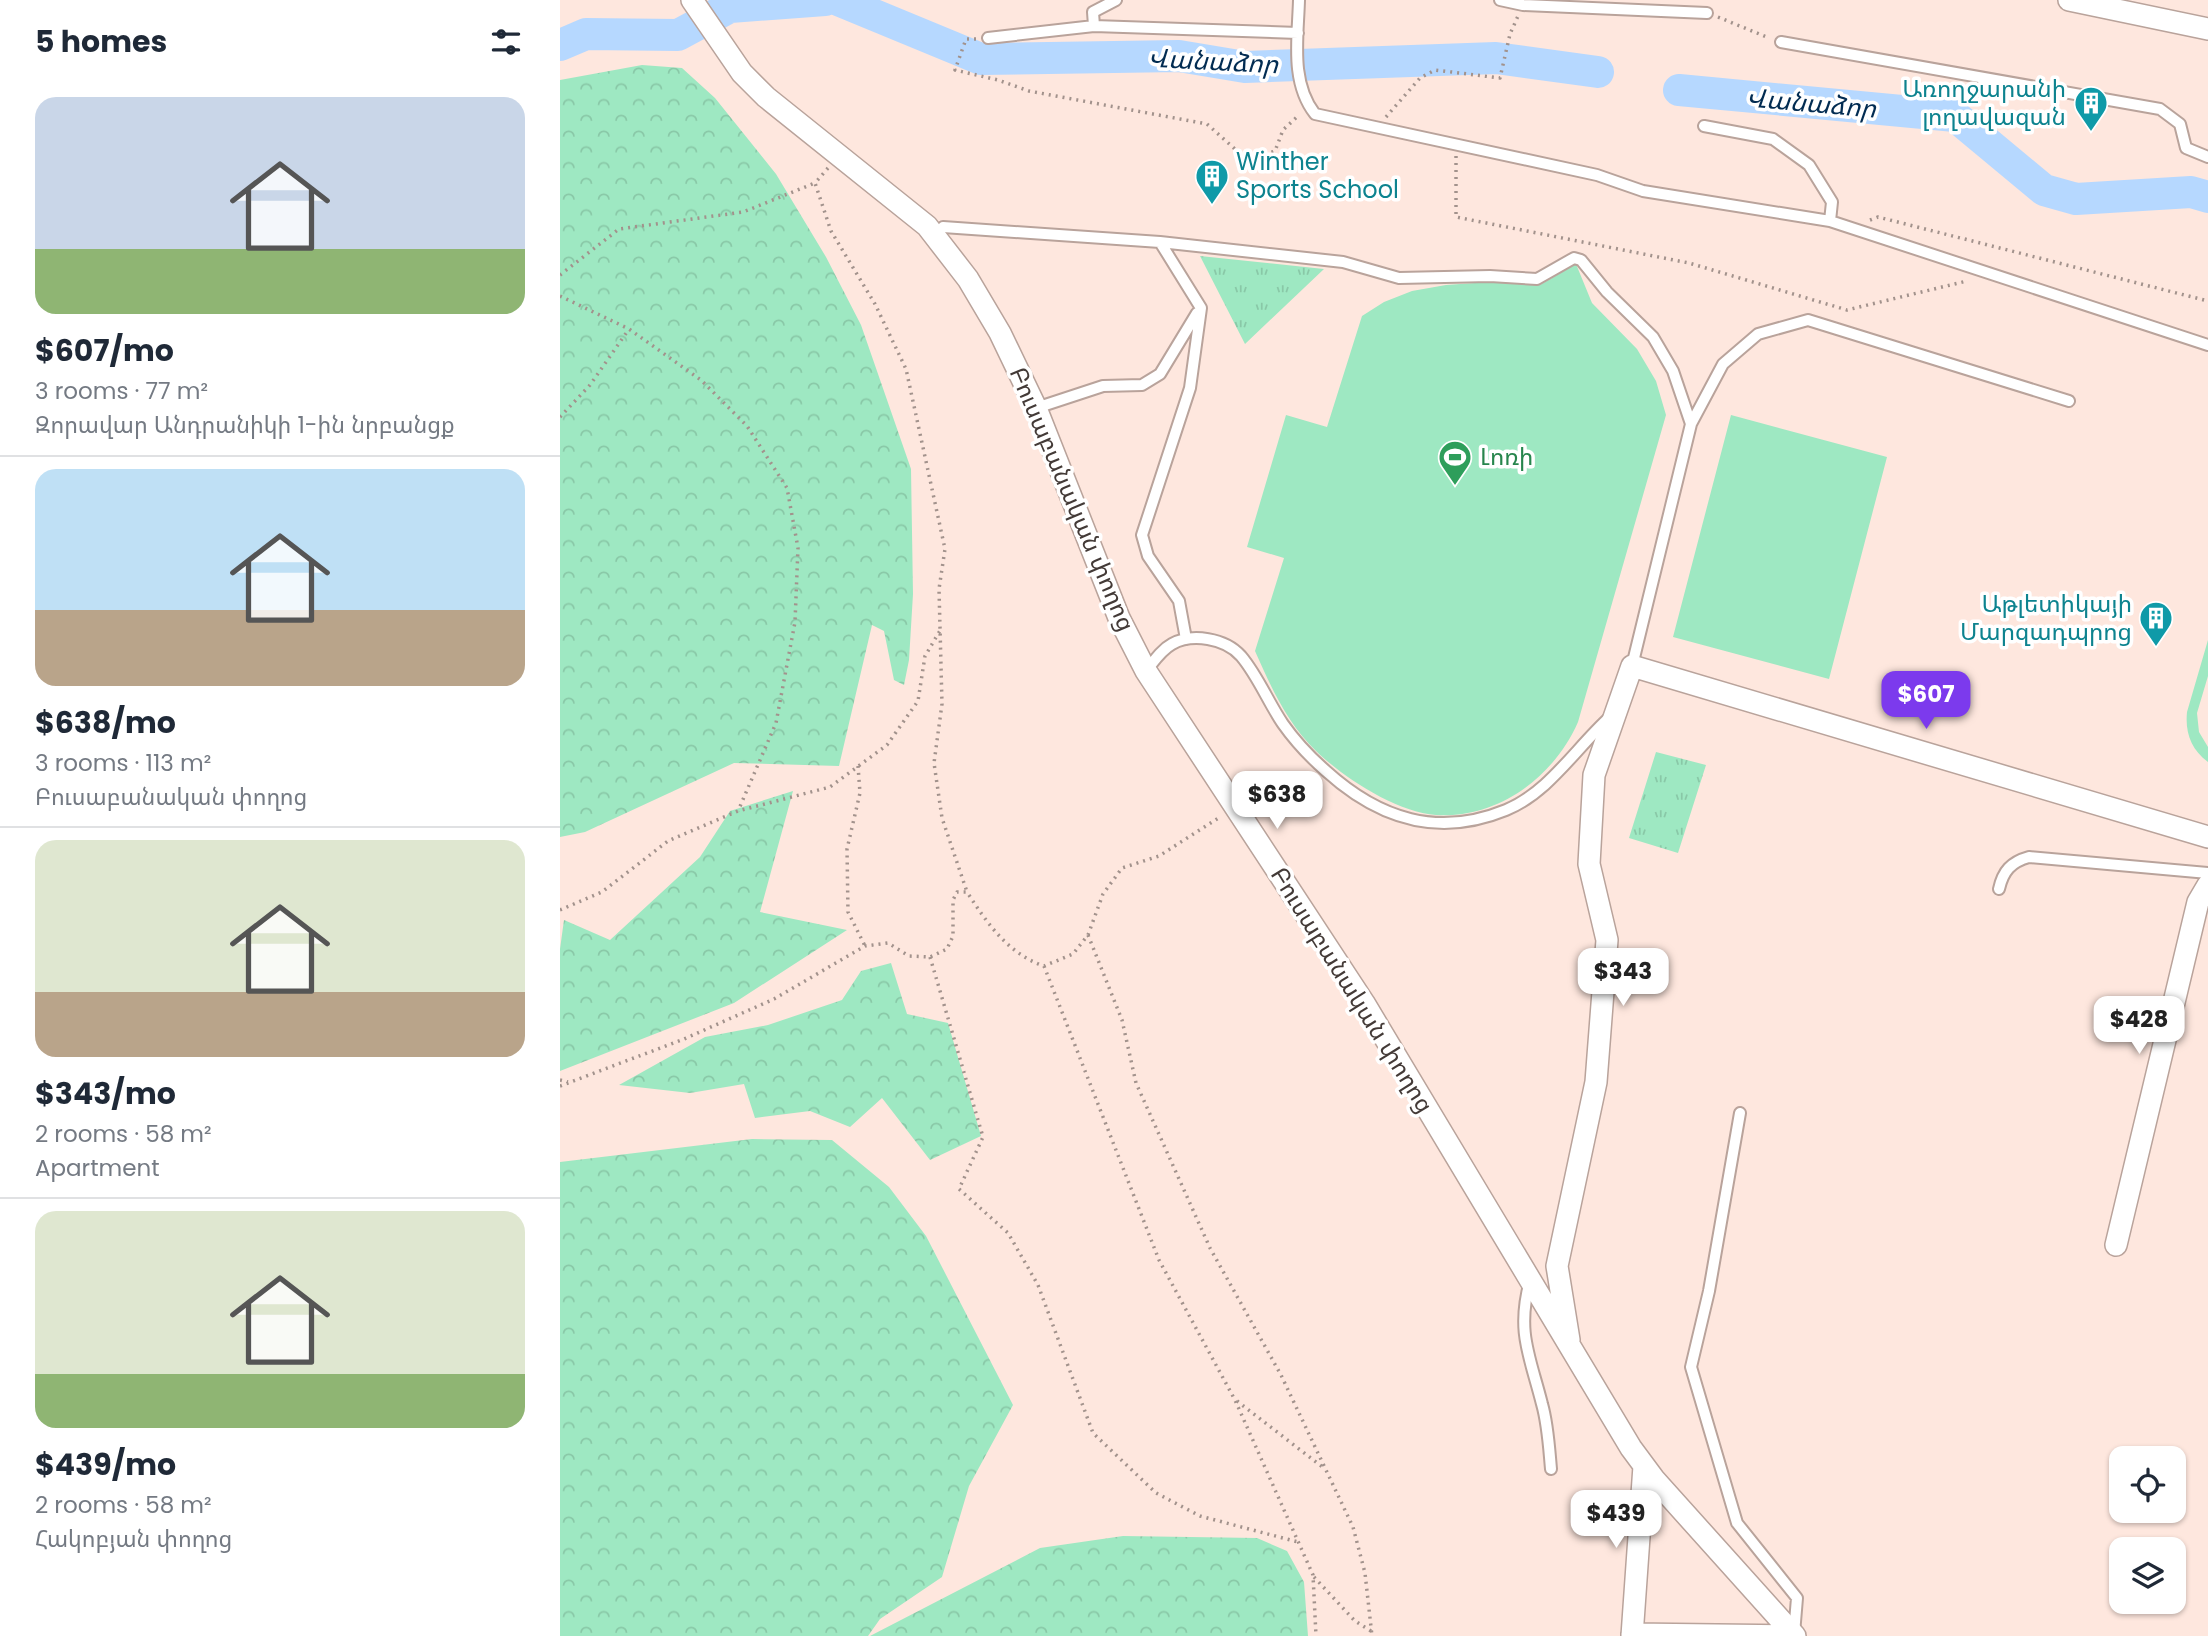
<!DOCTYPE html>
<meta charset="utf-8">
<style>
:root{--surface:#fff;--page:#f6f6f7;--text:#1f2937;--muted:#747a83;--line:#e0e1e3;--accent:#7c3aed}
body{margin:0;font-family:Poppins,"Noto Sans Armenian",sans-serif;background:var(--page);color:var(--text);height:100vh;display:flex;flex-direction:column;font-size:26px;white-space:nowrap}
*{box-sizing:border-box;margin:0}
p{font-size:23px;color:var(--muted)}
.icon{flex:none;width:38px;height:38px;fill:none;stroke:currentColor;stroke-width:2;stroke-linecap:round;stroke-linejoin:round}
.map{position:relative;flex:1;overflow:hidden}
.details{display:flex;flex-direction:column;background:var(--surface);width:560px}
.details>*{flex:none}
.buttons{position:absolute;left:1549px;top:1446px;display:grid;gap:14px}
.buttons a{display:grid;place-items:center;width:77px;height:77px;border-radius:14px;background:var(--surface);box-shadow:0 2px 5px #0004;font-size:35px}
.price{position:absolute;translate:-50% -60px;padding:0 16px;border-radius:14px;background:#fff;color:#222;font-size:23px;line-height:46px;filter:drop-shadow(0 2px 4px #0008)}
.price::after{content:'';position:absolute;left:50%;top:42px;width:21px;height:16px;margin-left:-10px;background:inherit;clip-path:polygon(0 0,100% 0,50% 100%)}
.price.on{background:var(--accent);color:#fff}
ul{padding:0;list-style:none}
li{display:grid;align-content:center;gap:14px;height:371px;padding:0 35px}
li+li{border-top:2px solid var(--line)}
li span{display:grid;place-items:center;height:217px;border-radius:21px;color:#555}
li>.icon{margin-inline-start:auto}
span .icon{width:126px;height:126px;fill:#fffc;stroke-width:1}
li b{font-size:30px}
h2{display:flex;justify-content:space-between;align-items:center;height:84px;padding:0 35px;font-size:30px}
main{display:flex;flex:1;min-height:0}
.map>svg:first-child{display:block}
.grass{fill:url(#grass-tufts)}
.forest{fill:url(#forest-crowns)}
.pitch{fill:#9ee8c2}
.lines{fill:none;stroke-linecap:round;stroke-linejoin:round}
.river{stroke:#b6d8ff;stroke-width:32}
.service-casing{stroke:#b9a39b;stroke-width:14}
.minor-casing{stroke:#b9a39b;stroke-width:24}
.path{stroke:#a2928c;stroke-width:3.5;stroke-dasharray:2 5;stroke-linecap:butt}
.service{stroke:#fff;stroke-width:10}
.minor{stroke:#fff;stroke-width:21}
.labels{text-anchor:middle;stroke-width:7;stroke-linejoin:round;paint-order:stroke}
.culture-label{font-size:24px;fill:#0d838f;stroke:#fff;text-anchor:end}
.leisure-label{font-size:24px;fill:#27864d;stroke:#fff;text-anchor:start}
.street-label{font-size:24px;fill:#433a37;stroke:#fff}
.water-label{font-size:26px;font-style:italic;fill:#022c52;stroke:#fff}
</style>
<main>
<section class="details">
<h2>5 homes<svg class="icon" aria-label="filters" viewBox="0 0 24 24"><path d="M4 7h16M4 17h16"/><circle cx="9" cy="7" r="2"/><circle cx="15" cy="17" r="2"/></svg></h2>
<ul>
<li><span style="background:linear-gradient(#c9d6e8 70%,#8fb573 0)"><svg class="icon" aria-label="home" viewBox="0 0 24 24"><path d="M3 11l9-7 9 7M6 9v11h12V9"/></svg></span><div><b>$607/mo</b><p>3 rooms · 77 m²</p><p>Զորավար Անդրանիկի 1-ին նրբանցք</p></div></li>
<li><span style="background:linear-gradient(#bfe0f5 65%,#b9a48a 0)"><svg class="icon" aria-label="home" viewBox="0 0 24 24"><path d="M3 11l9-7 9 7M6 9v11h12V9"/></svg></span><div><b>$638/mo</b><p>3 rooms · 113 m²</p><p>Բուսաբանական փողոց</p></div></li>
<li><span style="background:linear-gradient(#dfe7d0 70%,#b9a48a 0)"><svg class="icon" aria-label="home" viewBox="0 0 24 24"><path d="M3 11l9-7 9 7M6 9v11h12V9"/></svg></span><div><b>$343/mo</b><p>2 rooms · 58 m²</p><p>Apartment</p></div></li>
<li><span style="background:linear-gradient(#dfe7d0 75%,#8fb573 0)"><svg class="icon" aria-label="home" viewBox="0 0 24 24"><path d="M3 11l9-7 9 7M6 9v11h12V9"/></svg></span><div><b>$439/mo</b><p>2 rooms · 58 m²</p><p>Հակոբյան փողոց</p></div></li>
</ul>
</section>
<div class="map">
<svg width="1648" height="1636" viewBox="0 0 1648 1636">
<defs>
<pattern id="grass-tufts" width="24" height="20" patternUnits="userSpaceOnUse" patternTransform="scale(1.75)"><rect width="24" height="20" fill="#9ee8c2"/><path d="M3 7l-1-3M5 7V3M7 7l1-3M15 17l-1-3M17 17v-4M19 17l1-3" fill="none" stroke="#89c8a7"/></pattern>
<pattern id="forest-crowns" width="20" height="18" patternUnits="userSpaceOnUse" patternTransform="scale(1.75)"><rect width="20" height="18" fill="#9ee8c2"/><path d="M2 6a3 3 0 1 1 6 0M12 15a3 3 0 1 1 6 0" fill="none" stroke="#89c8a7"/></pattern>
</defs>
<rect width="100%" height="100%" fill="#fee7de"/>
<path class="grass" d="M 640,256 L 764,269 L 685,344 Z
M 1096,752 L 1146,765 L 1118,853 L 1069,838 Z"/>
<path class="forest" d="M 82,65 L 122,68 L 155,98 L 216,174 L 266,257 L 301,325 L 351,469 L 353,594 L 349,660 L 344,685 L 334,680 L 324,631 L 312,625 L 279,766 L 174,763 L 25,832 L 0,837 L 0,80 Z
M 233,791 L 200,912 L 287,930 L 174,1003 L 0,1071 L 0,949 L 4,920 L 50,940 L 140,857 L 170,811 Z
M 331,963 L 347,1014 L 388,1023 L 421,1136 L 370,1160 L 322,1098 L 290,1127 L 250,1111 L 195,1118 L 184,1084 L 130,1093 L 59,1085 L 145,1037 L 208,1025 L 282,1000 L 301,971 Z
M 192,1139 L 272,1140 L 329,1187 L 366,1236 L 453,1405 L 409,1486 L 382,1577 L 320,1619 L 308,1636 L 0,1636 L 0,1162 Z
M 563,1536 L 697,1538 L 727,1551 L 744,1582 L 748,1636 L 310,1636 L 480,1548 Z"/>
<path class="pitch" d="M 1016,264 L 1032,303 L 1077,349 L 1096,381 L 1106,415 L 1018,722 C 994,777 938,819 876,815 C 836,812 784,778 756,751 C 727,723 711,687 695,651 L 724,558 L 687,547 L 726,415 L 767,427 L 802,316 L 824,302 L 852,291 L 886,285 L 929,282 L 980,285 Z
M 1171,415 L 1327,457 L 1269,679 L 1113,637 Z
M 1648,640 L 1648,676 L 1637,713 L 1639,732 L 1648,747 L 1648,762 C 1631,749 1625,733 1627,712 Z"/>
<g class="lines">
<path class="river" d="M 278,0 L 421,59 L 619,56 L 685,67 L 936,58 L 1038,72
M 0,45 L 26,34 L 118,35 L 170,7 L 265,0
M 1119,90 L 1395,116 L 1484,190 L 1516,199 L 1631,192 L 1648,197"/>
<defs>
<path id="service" d="M 556,0 L 533,12 L 534,26 L 738,33
M 739,0 C 738,38 730,82 755,114 L 1037,175 L 1083,191 L 1270,221 L 1648,345
M 940,0 L 963,5 L 1147,13
M 428,38 L 534,26
M 1221,42 L 1600,109 L 1620,124 L 1626,148 L 1648,157
M 1144,126 L 1213,139 L 1249,165 L 1272,202 L 1270,221
M 383,227 L 600,242 L 641,308 L 630,388 L 582,535 L 588,556 L 619,601 L 626,639
M 600,242 L 783,262 L 839,278 L 930,276 L 977,279 L 1014,258 L 1021,260 L 1047,292 L 1093,337 L 1113,371 L 1131,424 L 1072,666
M 476,408 L 543,386 L 582,385 L 600,374 L 637,313
M 1131,424 L 1163,364 L 1198,334 L 1248,320 L 1509,401
M 586,671 C 594,661 601,650 612,644 C 632,633 665,638 681,656 C 698,676 708,702 723,724 C 735,741 750,757 766,771 C 819,819 878,838 946,810 C 988,793 1016,748 1049,718
M 1439,889 C 1443,871 1451,862 1469,857 L 1648,873
M 1180,1113 L 1149,1291 L 1131,1367 L 1177,1523 L 1237,1598 L 1234,1634
M 970,1281 C 956,1332 970,1356 982,1404 C 988,1425 989,1447 991,1469"/>
<path id="minor" d="M 132,0 L 182,73 L 206,97 L 367,226 L 408,279 L 440,333 L 476,408 L 559,618 L 586,671 L 804,1003 L 1071,1448 L 1094,1479 L 1235,1636
M 1509,0 L 1648,29
M 1556,1245 L 1638,902 L 1648,885
M 1009,1340 L 997,1266 L 1036,1082 L 1047,940 L 1029,864 L 1034,775 L 1072,666 L 1648,837
M 1072,1634 L 1234,1636
M 1072,1636 L 1084,1466"/>
</defs>
<use href="#service" class="service-casing"/>
<use href="#minor" class="minor-casing"/>
<path class="path" d="M 1158,17 L 1209,38
M 416,39 L 406,39 L 395,70 L 438,80 L 469,91 L 647,124 L 676,150 L 695,158 L 715,151 L 723,130 L 739,115
M 826,117 L 860,78 L 875,70 L 940,78 L 950,34 L 958,16
M 896,156 L 896,217 L 1129,263 L 1287,310 L 1407,281
M 268,168 L 255,183 L 271,231 L 315,304 L 346,369 L 385,549 L 379,589 L 382,704 L 374,763 L 382,818 L 407,892
M 1310,220 L 1318,217 L 1648,301
M 0,275 L 59,229 L 183,212 L 255,183
M 0,296 L 69,329 L 141,380 L 187,426 L 227,488 L 238,548 L 235,622 L 216,723 L 178,811
M 0,417 L 30,385 L 69,329
M 298,766 L 300,793 L 287,849 L 288,912 L 305,946
M 0,910 L 42,892 L 108,841 L 178,811 L 270,787 L 327,745 L 358,701 L 365,656 L 381,629
M 528,935 L 562,1020 L 576,1083 L 650,1248 L 721,1375 L 793,1527 L 805,1573 L 812,1636
M 370,957 L 423,1137 L 399,1189 L 448,1233 L 478,1285 L 533,1433 L 596,1493 L 640,1516 L 738,1542
M 484,966 L 599,1260 L 675,1400 L 753,1575 L 756,1636
M 0,1080 L 8,1082
M 0,1086 L 124,1039 L 214,999 L 305,946 L 328,943 L 349,956 L 370,957 L 387,949 L 393,936 L 393,900 L 397,892 L 407,892 C 427,923 448,954 484,966 L 513,954 L 528,935 L 543,894 L 562,868 L 599,856 L 660,817
M 677,1401 L 765,1469
M 754,1577 L 795,1621 L 811,1631"/>
<use href="#service" class="service"/>
<use href="#minor" class="minor"/>
</g>
<defs>
<symbol id="building-pin" viewBox="-11 -11 22 30"><path d="M0 17L-7.5 6A9.5 9.5 0 1 1 7.5 6Z" fill="#0f9aa8" stroke="#fff"/><path d="M-4-6H4V6H1V3H-1V6H-4ZM-2.5-4.3h1.7v1.8h-1.7ZM.8-4.3h1.7v1.8H.8ZM-2.5-1h1.7V.8h-1.7ZM.8-1h1.7V.8H.8Z" fill="#fff"/></symbol>
<symbol id="stadium-pin" viewBox="-11 -11 22 30"><path d="M0 17L-7.5 6A9.5 9.5 0 1 1 7.5 6Z" fill="#2e9e5b" stroke="#fff"/><path d="M0-5a6.5 5 0 1 0 0 10a6.5 5 0 1 0 0-10ZM-3.5-1.8h7v3.6h-7Z" fill="#fff"/></symbol>
</defs>
<g fill-rule="evenodd">
<use href="#building-pin" x="1512" y="84" width="38" height="52"/>
<use href="#building-pin" x="633" y="157" width="38" height="52"/>
<use href="#stadium-pin" x="876" y="438" width="38" height="52"/>
<use href="#building-pin" x="1577" y="599" width="38" height="52"/>
</g>
<g class="labels">
<g class="culture-label">
<text x="1506" y="97">Առողջարանի<tspan x="1506" dy="28">լողավազան</tspan></text>
<text x="676" y="170" text-anchor="start">Winther<tspan x="676" dy="28">Sports School</tspan></text>
<text x="1572" y="612">Աթլետիկայի<tspan x="1572" dy="28">Մարզադպրոց</tspan></text>
</g>
<g class="leisure-label">
<text x="920" y="465">Լոռի</text>
</g>
<g class="street-label">
<text transform="translate(512 499) rotate(67)" y="8">Բուսաբանական փողոց</text>
<text transform="translate(792 990) rotate(58)" y="8">Բուսաբանական փողոց</text>
</g>
<g class="water-label">
<text transform="translate(653 61) rotate(3)" y="9">Վանաձոր</text>
<text transform="translate(1251 103) rotate(5)" y="9">Վանաձոր</text>
</g>
</g>
</svg>
<div class="buttons">
<a><svg class="icon" aria-label="locate" viewBox="0 0 24 24"><circle cx="12" cy="12" r="6"/><path d="M12 2v4M12 18v4M2 12h4M18 12h4"/></svg></a>
<a><svg class="icon" aria-label="layers" viewBox="0 0 24 24"><path d="M12 4l9 5-9 5-9-5zM3 14l9 5 9-5"/></svg></a>
</div>
<b class="price on" style="left:1366px;top:731px">$607</b>
<b class="price" style="left:717px;top:831px">$638</b>
<b class="price" style="left:1063px;top:1008px">$343</b>
<b class="price" style="left:1579px;top:1056px">$428</b>
<b class="price" style="left:1056px;top:1550px">$439</b>
</div>
</main>
